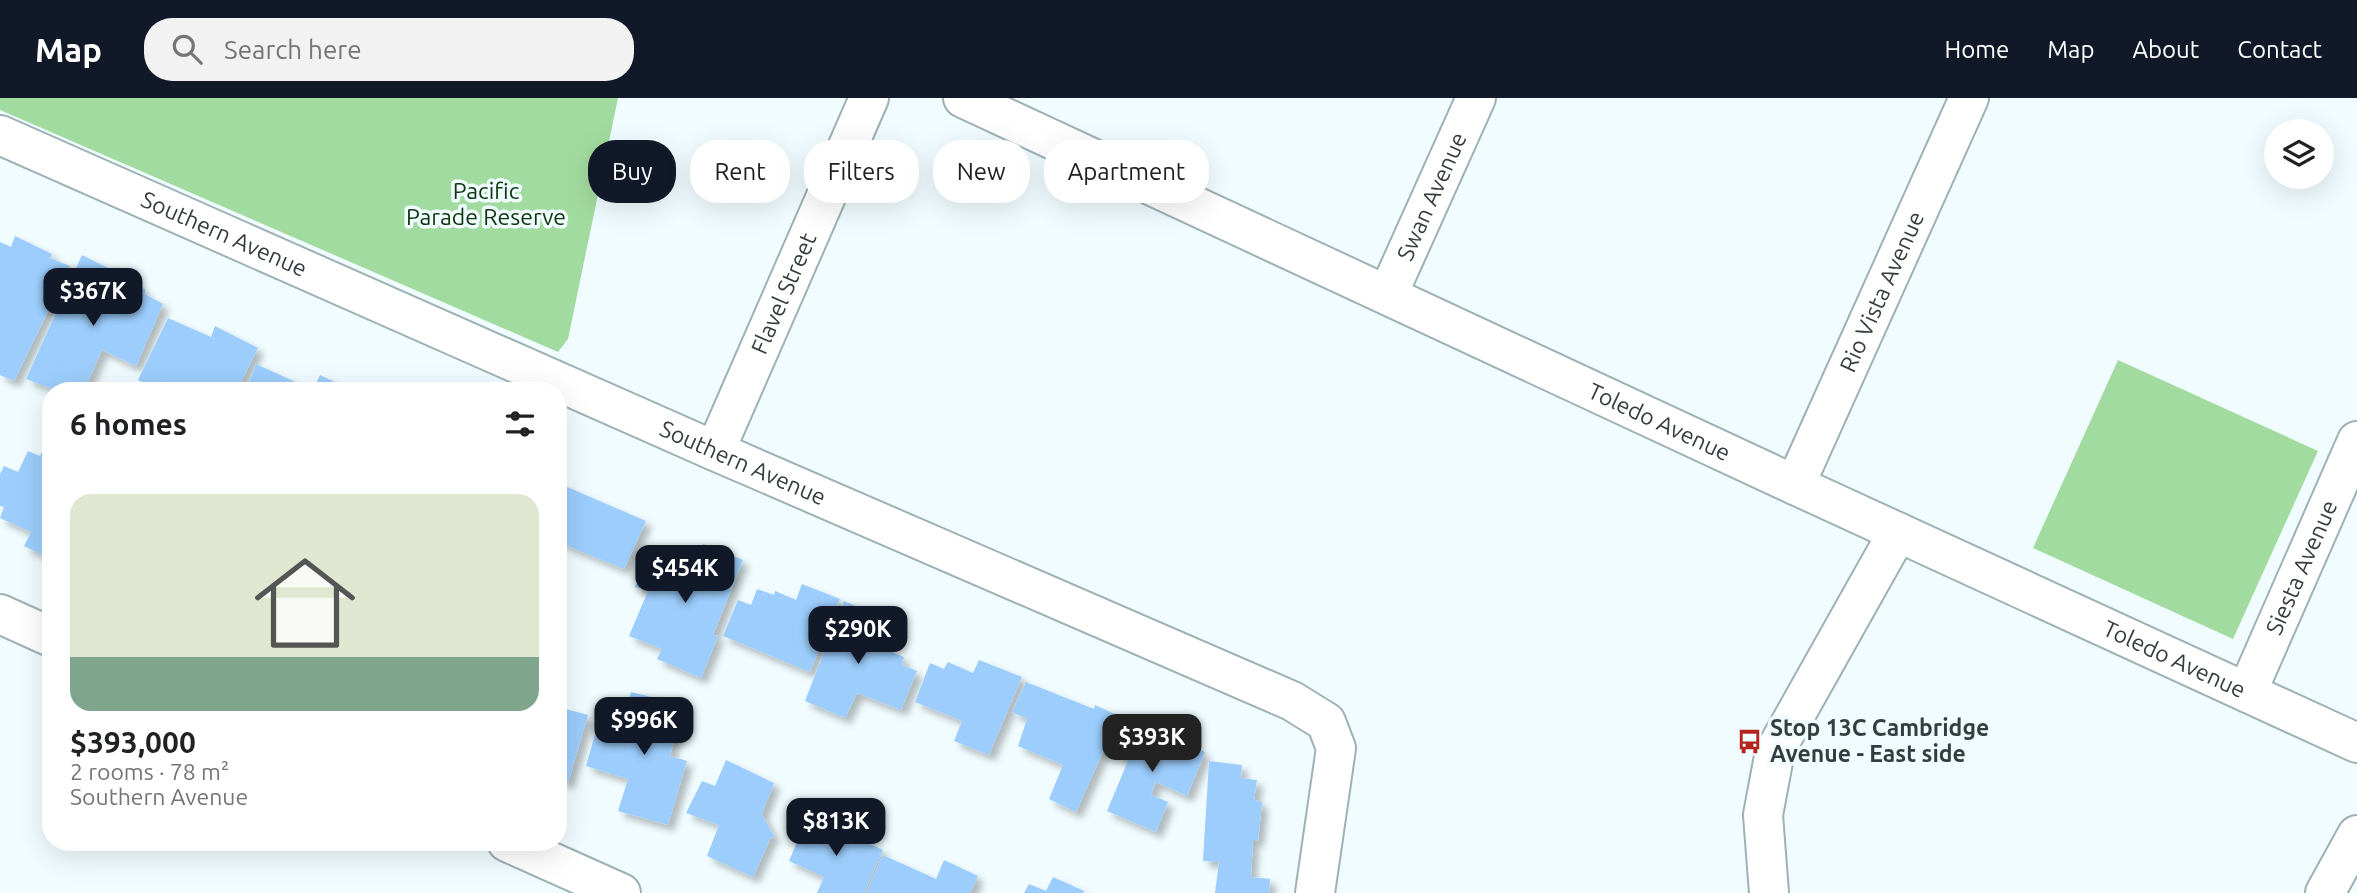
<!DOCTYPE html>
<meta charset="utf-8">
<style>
:root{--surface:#fff;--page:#f2f2f2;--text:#202124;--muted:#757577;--accent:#111827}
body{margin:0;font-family:Ubuntu,sans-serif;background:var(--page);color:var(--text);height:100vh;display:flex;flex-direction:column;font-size:26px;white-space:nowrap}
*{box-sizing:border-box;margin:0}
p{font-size:23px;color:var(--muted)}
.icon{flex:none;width:38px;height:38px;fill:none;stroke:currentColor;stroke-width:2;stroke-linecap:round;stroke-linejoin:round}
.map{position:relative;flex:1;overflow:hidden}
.drawer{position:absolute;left:42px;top:284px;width:525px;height:469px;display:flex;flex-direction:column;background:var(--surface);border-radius:28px;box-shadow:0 7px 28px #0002}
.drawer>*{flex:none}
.guide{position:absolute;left:588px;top:42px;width:665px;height:63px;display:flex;gap:14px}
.controls{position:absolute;left:2264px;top:21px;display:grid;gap:14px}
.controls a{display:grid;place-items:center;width:70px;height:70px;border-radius:50%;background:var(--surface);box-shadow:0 7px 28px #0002;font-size:35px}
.price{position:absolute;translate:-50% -60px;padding:0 16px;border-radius:14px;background:var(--accent);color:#fff;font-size:23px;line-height:46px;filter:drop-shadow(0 2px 4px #0008)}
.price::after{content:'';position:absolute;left:50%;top:42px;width:21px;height:16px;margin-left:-10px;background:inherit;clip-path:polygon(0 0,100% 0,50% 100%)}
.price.on{background:#222;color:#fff}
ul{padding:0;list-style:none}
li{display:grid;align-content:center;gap:14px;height:371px;padding:0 28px}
li span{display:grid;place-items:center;height:217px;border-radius:21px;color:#555}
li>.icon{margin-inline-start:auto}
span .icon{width:126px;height:126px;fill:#fffc;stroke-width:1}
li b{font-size:30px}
h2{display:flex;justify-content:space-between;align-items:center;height:84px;padding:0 28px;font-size:30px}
.tag{padding:0 24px;border-radius:28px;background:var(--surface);box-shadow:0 7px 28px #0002;font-size:24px;line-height:63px}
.tag.on{background:var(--accent);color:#fff}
header{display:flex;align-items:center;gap:42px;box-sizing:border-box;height:98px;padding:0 35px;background:var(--accent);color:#fff}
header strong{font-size:33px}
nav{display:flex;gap:38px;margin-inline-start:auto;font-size:24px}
.search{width:490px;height:63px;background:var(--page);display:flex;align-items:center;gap:18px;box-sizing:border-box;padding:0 24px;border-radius:28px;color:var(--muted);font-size:26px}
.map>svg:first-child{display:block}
.green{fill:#a2db9f}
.building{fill:#9ccdfc;filter:url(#shadow)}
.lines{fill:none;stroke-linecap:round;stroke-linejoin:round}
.minor-casing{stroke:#9eb1b5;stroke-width:42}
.minor{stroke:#fff;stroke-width:38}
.labels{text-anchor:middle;stroke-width:7;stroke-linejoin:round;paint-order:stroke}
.park-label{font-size:23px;fill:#0c360d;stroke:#f0fcff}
.street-label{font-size:23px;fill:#353d3f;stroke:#f0fcff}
.poi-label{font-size:23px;font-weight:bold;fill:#353d3f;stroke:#f0fcff;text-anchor:start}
</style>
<header>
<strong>Map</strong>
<div class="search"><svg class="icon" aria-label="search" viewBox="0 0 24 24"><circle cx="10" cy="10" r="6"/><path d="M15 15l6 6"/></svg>Search here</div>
<nav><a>Home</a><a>Map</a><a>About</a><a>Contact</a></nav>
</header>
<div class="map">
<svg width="2357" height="795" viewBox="0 0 2357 795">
<defs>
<filter id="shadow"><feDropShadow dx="6" dy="6" stdDeviation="3.5" flood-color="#0004"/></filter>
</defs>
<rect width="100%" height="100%" fill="#f0fcff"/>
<path class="green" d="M 0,0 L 618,0 L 568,241 L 558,254 L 0,12 Z
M 2118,262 L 2318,353 L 2233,541 L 2033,450 Z"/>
<path class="building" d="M 15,138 L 52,156 L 50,160 L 70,168 L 14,283 L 0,277 L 0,144 L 11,149 Z
M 82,157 L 122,177 L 112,196 L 125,203 L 132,187 L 145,191 L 145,196 L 163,206 L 136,268 L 102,252 L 84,292 L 55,292 L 26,281 Z
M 168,220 L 211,239 L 215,228 L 258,250 L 237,292 L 186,292 L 165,283 L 158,292 L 138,282 Z
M 256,266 L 313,292 L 246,292 Z
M 320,277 L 352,292 L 313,292 Z
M 28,353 L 40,358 L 42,354 L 51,359 L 51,461 L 24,448 L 31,434 L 0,420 L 4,409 L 0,408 L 0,376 L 4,368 L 18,374 Z
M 558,385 L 646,423 L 624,471 L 558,444 Z
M 703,446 L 743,462 L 713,537 L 718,538 L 701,580 L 657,561 L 662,551 L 629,538 L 648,493 L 635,489 L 651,451 L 667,458 L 671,451 L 697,462 Z
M 802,486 L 840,501 L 810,574 L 723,538 L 738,502 L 751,507 L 757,491 L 774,497 L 775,493 L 796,502 Z
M 844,503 L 880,518 L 873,532 L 883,537 L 877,548 L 904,559 L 902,567 L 917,573 L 901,612 L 857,595 L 845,620 L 805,603 Z
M 979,562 L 1022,579 L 989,657 L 954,643 L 962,623 L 915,604 L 930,565 L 944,571 L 948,564 L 973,575 Z
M 1026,584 L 1094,611 L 1095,607 L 1119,618 L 1076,714 L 1049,701 L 1063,667 L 1018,648 L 1027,621 L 1012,614 Z
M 631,594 L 684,607 L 670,658 L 687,663 L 668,727 L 618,713 L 628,681 L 586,668 L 595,636 L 616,642 Z
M 558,609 L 588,617 L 568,685 L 558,682 Z
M 1131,621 L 1205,654 L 1187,698 L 1156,684 L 1151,697 L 1168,704 L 1156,734 L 1107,713 L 1128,663 L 1117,657 Z
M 726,662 L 774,685 L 762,716 L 775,740 L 771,739 L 753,779 L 707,758 L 719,727 L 686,715 L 702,683 L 715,688 Z
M 1209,663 L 1242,667 L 1241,680 L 1257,682 L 1254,702 L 1262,704 L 1258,743 L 1253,741 L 1251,779 L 1270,781 L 1269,795 L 1215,795 L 1219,764 L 1203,763 Z
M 808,718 L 883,752 L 864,795 L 817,795 L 824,779 L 789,763 Z
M 883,757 L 936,781 L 944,762 L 978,778 L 970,795 L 866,795 Z
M 1053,779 L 1084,793 L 1083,795 L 1024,795 L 1029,786 L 1046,793 Z"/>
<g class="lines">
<defs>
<g id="minor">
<path id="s1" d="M 963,0 L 1795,387 L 2357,645"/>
<path id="s2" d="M 0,37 L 715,353 L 1292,603 L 1326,624 L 1336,650 L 1315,795"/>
<path id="s3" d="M 1388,196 L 1476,0"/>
<path id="s4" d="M 715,353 L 869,0"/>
<path id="s5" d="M 1795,387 L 1969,0"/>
<path d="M 0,516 L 51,539"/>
<path id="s6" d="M 2247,594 L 2357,343"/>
<path d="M 507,744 L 621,795"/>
<path d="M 1769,795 L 1763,717 L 1775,653 L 1898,434"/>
<path d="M 2325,795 L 2357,737"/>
</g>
</defs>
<use href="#minor" class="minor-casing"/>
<use href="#minor" class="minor"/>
</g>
<defs>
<symbol id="bus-bare" viewBox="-9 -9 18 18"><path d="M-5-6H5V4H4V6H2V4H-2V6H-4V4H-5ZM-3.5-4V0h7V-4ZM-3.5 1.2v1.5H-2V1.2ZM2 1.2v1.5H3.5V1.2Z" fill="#b3241e" stroke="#f0fcff" stroke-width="2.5" paint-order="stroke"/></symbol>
</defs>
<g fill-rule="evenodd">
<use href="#bus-bare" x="1732" y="626" width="35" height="35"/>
</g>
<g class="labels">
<g class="park-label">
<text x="486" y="101">Pacific<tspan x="486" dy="26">Parade Reserve</tspan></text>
</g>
<g class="street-label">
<text dy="8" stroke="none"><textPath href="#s3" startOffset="107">Swan Avenue</textPath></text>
<text dy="8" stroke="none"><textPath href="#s2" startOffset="245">Southern Avenue</textPath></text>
<text dy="8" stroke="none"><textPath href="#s5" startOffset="212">Rio Vista Avenue</textPath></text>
<text dy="8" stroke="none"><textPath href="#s4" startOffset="172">Flavel Street</textPath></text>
<text dy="8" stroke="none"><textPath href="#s1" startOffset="768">Toledo Avenue</textPath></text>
<text dy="8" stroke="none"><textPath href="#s2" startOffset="812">Southern Avenue</textPath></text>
<text dy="8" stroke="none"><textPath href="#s6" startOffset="136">Siesta Avenue</textPath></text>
<text dy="8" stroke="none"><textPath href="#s1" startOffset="1335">Toledo Avenue</textPath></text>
</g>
<g class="poi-label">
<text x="1770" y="638">Stop 13C Cambridge<tspan x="1770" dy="26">Avenue - East side</tspan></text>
</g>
</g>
</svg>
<div class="controls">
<a><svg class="icon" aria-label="layers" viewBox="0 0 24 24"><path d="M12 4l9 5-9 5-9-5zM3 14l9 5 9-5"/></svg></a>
</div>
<b class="price" style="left:93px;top:230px">$367K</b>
<b class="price" style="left:685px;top:507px">$454K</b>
<b class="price" style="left:858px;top:568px">$290K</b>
<b class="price" style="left:644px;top:659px">$996K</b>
<b class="price on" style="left:1152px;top:676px">$393K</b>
<b class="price" style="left:836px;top:760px">$813K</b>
<div class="guide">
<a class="tag on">Buy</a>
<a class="tag">Rent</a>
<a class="tag">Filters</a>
<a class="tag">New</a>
<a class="tag">Apartment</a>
</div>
<section class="drawer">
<h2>6 homes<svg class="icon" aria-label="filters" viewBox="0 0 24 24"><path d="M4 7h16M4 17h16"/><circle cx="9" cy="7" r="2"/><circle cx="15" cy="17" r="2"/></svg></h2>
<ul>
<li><span style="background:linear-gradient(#dfe7d0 75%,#7fa58c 0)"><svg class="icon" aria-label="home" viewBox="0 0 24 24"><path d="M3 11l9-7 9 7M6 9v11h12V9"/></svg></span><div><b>$393,000</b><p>2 rooms · 78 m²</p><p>Southern Avenue</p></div></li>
</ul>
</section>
</div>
